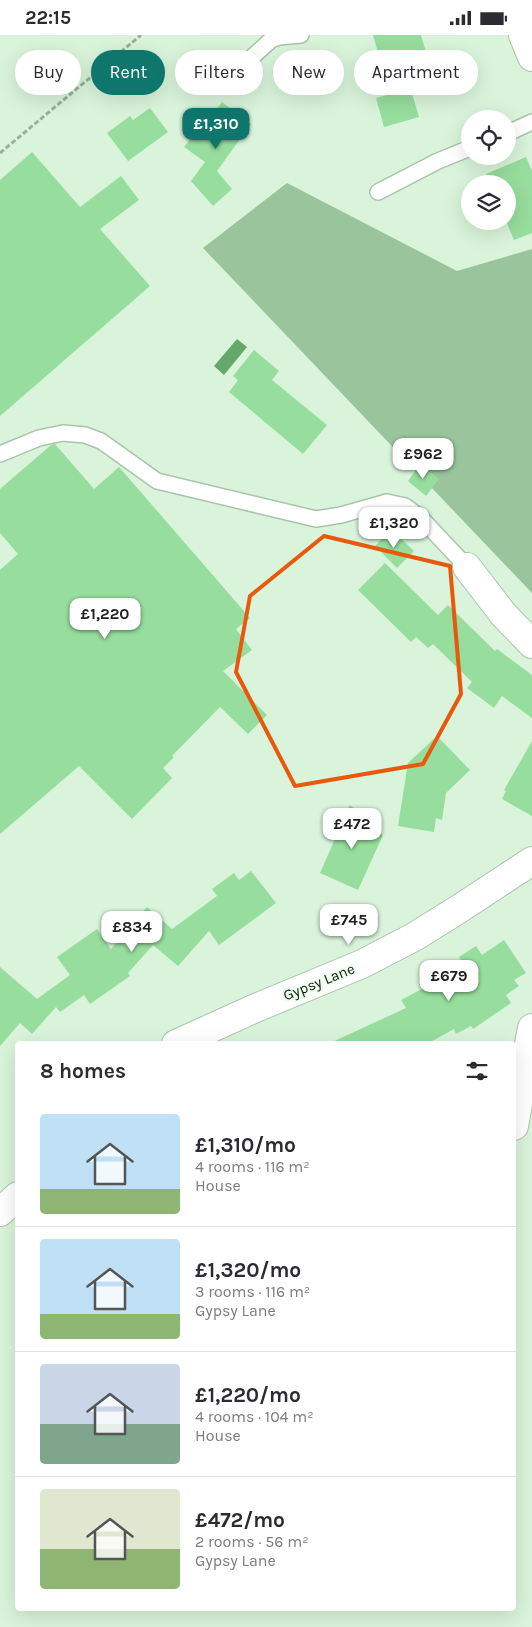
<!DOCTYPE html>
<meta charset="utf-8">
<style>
:root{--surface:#fff;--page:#f7f7f7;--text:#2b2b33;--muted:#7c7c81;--line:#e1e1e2;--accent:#0f766e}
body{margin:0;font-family:Karla,sans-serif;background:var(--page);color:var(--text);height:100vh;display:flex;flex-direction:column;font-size:19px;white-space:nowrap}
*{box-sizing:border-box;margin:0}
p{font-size:16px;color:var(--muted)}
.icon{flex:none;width:28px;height:28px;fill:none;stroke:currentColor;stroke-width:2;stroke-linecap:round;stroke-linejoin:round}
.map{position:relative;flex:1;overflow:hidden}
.side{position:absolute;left:15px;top:1006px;width:501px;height:570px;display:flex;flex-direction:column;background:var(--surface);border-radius:5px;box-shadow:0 5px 20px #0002}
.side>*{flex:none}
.hud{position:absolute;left:15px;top:15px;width:502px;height:45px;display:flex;gap:10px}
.fabs{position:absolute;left:461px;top:75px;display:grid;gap:10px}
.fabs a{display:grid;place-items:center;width:55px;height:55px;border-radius:50%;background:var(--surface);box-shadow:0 5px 20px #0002;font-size:25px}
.price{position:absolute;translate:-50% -42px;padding:0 11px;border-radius:10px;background:#fff;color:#222;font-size:16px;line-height:32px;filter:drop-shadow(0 1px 2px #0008)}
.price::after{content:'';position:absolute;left:50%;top:30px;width:15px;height:11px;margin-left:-8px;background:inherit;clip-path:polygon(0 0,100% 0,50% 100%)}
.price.on{background:var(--accent);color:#fff}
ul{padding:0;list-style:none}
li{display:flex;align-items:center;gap:15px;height:125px;padding:0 25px}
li+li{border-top:1px solid var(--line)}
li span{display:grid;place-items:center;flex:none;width:140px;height:100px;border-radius:5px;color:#555}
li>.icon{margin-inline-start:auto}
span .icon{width:60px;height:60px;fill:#fffc;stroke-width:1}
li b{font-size:21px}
h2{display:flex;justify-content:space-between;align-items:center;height:60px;padding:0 25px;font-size:21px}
.pill{padding:0 18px;border-radius:22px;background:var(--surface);box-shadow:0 5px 20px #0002;font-size:18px;line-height:45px}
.pill.on{background:var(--accent);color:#fff}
.status{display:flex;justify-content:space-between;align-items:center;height:35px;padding:0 25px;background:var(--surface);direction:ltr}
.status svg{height:14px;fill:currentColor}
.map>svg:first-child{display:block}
.green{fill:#9ac59c}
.water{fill:#65a86b}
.building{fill:#97dd9d}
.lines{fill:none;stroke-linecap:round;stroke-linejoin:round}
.service-casing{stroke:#aac4ab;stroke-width:18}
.minor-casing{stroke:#aac4ab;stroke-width:30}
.primary-casing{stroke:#aac4ab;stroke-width:30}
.path{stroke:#99af9a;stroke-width:3;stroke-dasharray:5 2.5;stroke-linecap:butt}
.service{stroke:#fff;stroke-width:15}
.minor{stroke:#fff;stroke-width:28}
.primary{stroke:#fff;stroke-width:28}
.marked{fill:none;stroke:#e8590c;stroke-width:4;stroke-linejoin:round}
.labels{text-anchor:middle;stroke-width:4.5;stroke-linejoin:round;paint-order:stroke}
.street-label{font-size:15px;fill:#121c13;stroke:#eefeee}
</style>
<div class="status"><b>22:15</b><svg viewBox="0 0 49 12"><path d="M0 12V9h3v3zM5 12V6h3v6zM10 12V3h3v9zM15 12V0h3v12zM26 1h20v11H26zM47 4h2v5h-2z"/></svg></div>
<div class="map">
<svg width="532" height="1592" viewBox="0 0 532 1592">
<rect width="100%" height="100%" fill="#d9f4da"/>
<path class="green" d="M 287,148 L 457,236 L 532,214 L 532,558 L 203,213 Z"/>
<path class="water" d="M 237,304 L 247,312 L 224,340 L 214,331 Z"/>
<path class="building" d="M 373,0 L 421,0 L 435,48 L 411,55 L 419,82 L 384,92 L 376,63 L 390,59 Z
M 222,67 L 251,89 L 217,136 L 216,135 L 232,154 L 213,171 L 191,146 L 205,127 L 184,112 L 196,96 L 199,98 Z
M 150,73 L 168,97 L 128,126 L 107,98 L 130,81 L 133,85 Z
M 32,117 L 80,172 L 121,141 L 139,165 L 100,194 L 150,251 L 0,381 L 0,145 Z
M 526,122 L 532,136 L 532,198 L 514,205 L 506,186 L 508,186 L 508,149 L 490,149 L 486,139 Z
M 254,315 L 279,336 L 272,345 L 327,390 L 303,419 L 229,357 L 238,345 L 233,341 Z
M 55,409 L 94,454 L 119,432 L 250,583 L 236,594 L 252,615 L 223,636 L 267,680 L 248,699 L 220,672 L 172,721 L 174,722 L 163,733 L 172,743 L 132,784 L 79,731 L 0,799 L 0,535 L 18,519 L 0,498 L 0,454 L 51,410 Z
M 420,429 L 439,444 L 426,461 L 408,446 Z
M 391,494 L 414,516 L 397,533 L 375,511 Z
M 385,528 L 438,580 L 448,570 L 495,616 L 497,614 L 532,640 L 532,683 L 502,661 L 494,673 L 467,653 L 472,647 L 433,609 L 428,613 L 416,602 L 411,607 L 358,555 Z
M 437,701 L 470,735 L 446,758 L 442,785 L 436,783 L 434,797 L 398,791 L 408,728 Z
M 532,706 L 532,781 L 502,764 L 506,756 L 504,755 Z
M 350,770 L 383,800 L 358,855 L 320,838 Z
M 251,836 L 276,868 L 219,910 L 209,896 L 178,931 L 153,910 L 128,938 L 130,941 L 90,969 L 84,960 L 60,977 L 56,972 L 32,999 L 20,988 L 0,1011 L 0,932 L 37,964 L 70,940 L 57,922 L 97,894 L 111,914 L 147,872 L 172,894 L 217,861 L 212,854 L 234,838 L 239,845 Z
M 504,905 L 526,938 L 514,945 L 519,951 L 506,960 L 511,968 L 473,994 L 471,991 L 456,999 L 454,994 L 427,1009 L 328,1009 L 406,973 L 401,965 L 465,931 L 459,922 L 476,911 L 482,920 Z"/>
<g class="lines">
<defs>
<path id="service" d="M 228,40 L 250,24 L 271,5 L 279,2 L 301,0
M 508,98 L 532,87
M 378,157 L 438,126 L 470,113
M 0,419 L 39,403 L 63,398 L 85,400 L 101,406 L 157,446 L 316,484 L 341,480 L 387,467 L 405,471 L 420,482 L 467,532"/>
<path id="minor" d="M 467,532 L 503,579 L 532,609
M 176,1009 L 258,972 L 362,929 L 414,902 L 459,874 L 532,826
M 514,1091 L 532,993
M 0,1177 L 18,1161"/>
<path id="primary" d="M 523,0 L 532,22"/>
</defs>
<use href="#service" class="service-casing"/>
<use href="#minor" class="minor-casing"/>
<use href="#primary" class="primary-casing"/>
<path class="path" d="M 0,118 L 141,0"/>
<use href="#service" class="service"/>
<use href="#minor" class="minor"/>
<use href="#primary" class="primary"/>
</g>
<path class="marked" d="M 324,501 L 450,531 L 461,659 L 423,729 L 295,751 L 236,637 L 250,561 Z"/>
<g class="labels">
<g class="street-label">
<text transform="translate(319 947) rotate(-22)" y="5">Gypsy Lane</text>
</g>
</g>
</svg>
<div class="fabs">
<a><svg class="icon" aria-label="locate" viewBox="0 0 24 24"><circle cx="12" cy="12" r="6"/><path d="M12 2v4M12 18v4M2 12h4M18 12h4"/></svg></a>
<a><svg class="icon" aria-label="layers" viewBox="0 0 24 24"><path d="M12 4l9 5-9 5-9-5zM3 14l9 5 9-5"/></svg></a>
</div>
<b class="price on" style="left:216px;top:115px">£1,310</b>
<b class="price" style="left:423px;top:445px">£962</b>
<b class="price" style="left:394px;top:514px">£1,320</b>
<b class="price" style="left:105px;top:605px">£1,220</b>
<b class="price" style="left:352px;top:815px">£472</b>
<b class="price" style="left:349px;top:911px">£745</b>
<b class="price" style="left:132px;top:918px">£834</b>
<b class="price" style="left:449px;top:967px">£679</b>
<div class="hud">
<a class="pill">Buy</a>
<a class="pill on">Rent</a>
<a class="pill">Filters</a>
<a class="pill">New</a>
<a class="pill">Apartment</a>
</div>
<section class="side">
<h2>8 homes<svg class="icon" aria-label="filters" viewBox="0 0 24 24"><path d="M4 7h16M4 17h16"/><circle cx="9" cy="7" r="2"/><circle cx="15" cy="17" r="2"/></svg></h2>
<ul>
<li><span style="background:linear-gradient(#bfe0f5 75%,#8fb573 0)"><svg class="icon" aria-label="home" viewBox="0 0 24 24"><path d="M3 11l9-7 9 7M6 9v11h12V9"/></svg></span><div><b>£1,310/mo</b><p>4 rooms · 116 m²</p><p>House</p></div></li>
<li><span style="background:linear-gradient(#bfe0f5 75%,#8fb573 0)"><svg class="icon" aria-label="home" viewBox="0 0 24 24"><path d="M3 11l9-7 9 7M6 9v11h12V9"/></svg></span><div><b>£1,320/mo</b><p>3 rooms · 116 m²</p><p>Gypsy Lane</p></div></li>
<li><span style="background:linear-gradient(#c9d6e8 60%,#7fa58c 0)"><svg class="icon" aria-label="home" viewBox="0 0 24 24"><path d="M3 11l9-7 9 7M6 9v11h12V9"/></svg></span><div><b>£1,220/mo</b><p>4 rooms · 104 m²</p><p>House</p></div></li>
<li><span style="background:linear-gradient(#dfe7d0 60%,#8fb573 0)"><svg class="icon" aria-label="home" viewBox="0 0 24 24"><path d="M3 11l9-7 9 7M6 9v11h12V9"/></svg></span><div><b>£472/mo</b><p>2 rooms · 56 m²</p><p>Gypsy Lane</p></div></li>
</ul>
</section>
</div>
